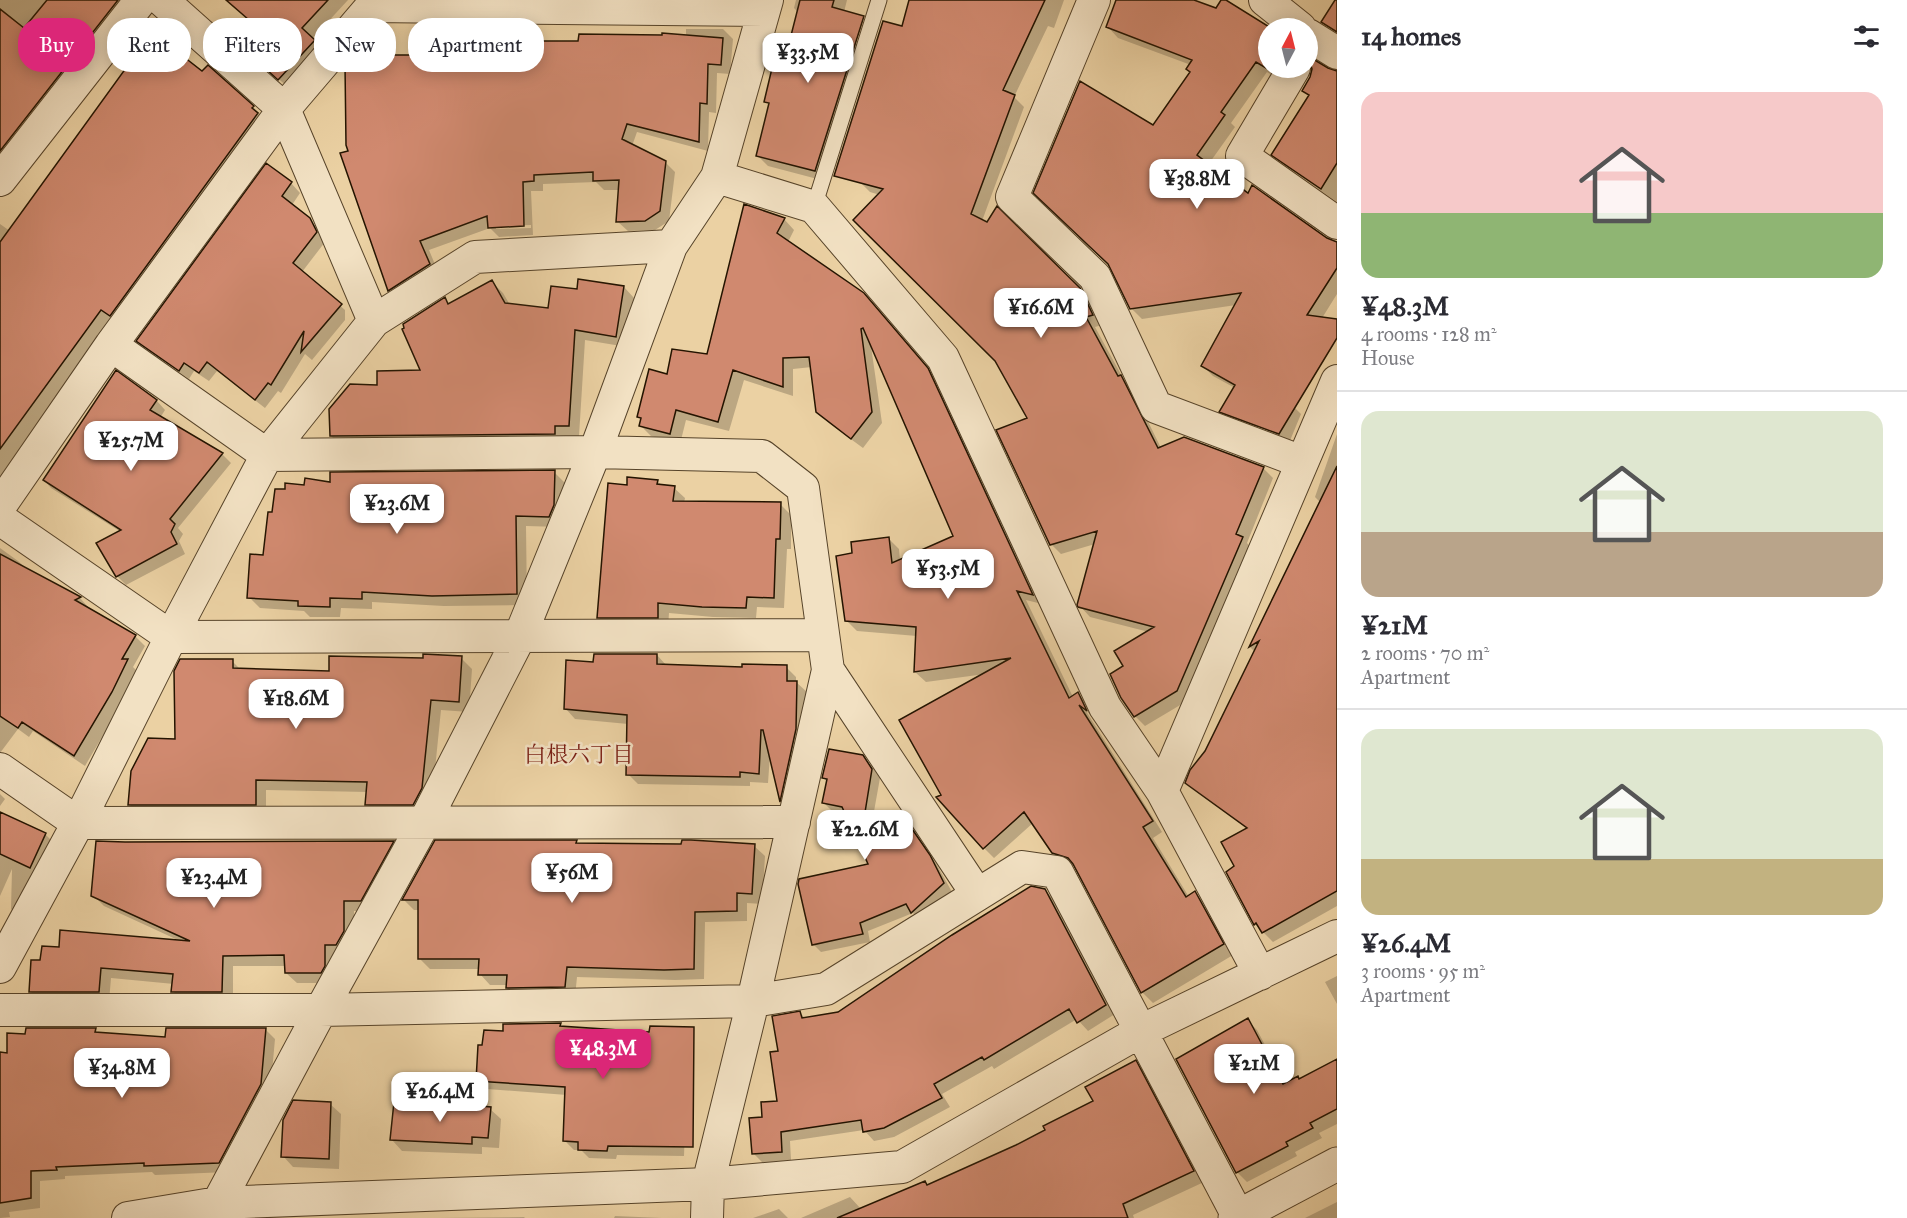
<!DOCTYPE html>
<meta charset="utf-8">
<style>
:root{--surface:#fff;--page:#f7f7f7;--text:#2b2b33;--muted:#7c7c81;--line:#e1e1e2;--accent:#db2777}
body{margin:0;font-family:"IM FELL Great Primer","Noto Serif JP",serif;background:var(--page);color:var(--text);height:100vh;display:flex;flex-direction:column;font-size:22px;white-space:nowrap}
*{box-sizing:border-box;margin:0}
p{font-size:20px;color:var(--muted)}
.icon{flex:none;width:33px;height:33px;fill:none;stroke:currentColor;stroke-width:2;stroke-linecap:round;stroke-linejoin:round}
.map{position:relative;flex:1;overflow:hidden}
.sheet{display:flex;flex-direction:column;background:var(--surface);width:570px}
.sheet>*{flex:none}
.guide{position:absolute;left:18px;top:18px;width:570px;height:54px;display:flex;gap:12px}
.needle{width:39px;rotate:7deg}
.fabs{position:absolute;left:1258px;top:18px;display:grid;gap:12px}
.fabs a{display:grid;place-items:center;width:60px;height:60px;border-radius:50%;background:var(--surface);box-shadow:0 3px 15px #0003;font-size:30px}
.price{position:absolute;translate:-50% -51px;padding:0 14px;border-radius:12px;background:#fff;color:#222;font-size:20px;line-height:39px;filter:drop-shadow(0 2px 3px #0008)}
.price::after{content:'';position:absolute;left:50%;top:36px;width:18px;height:14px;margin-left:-9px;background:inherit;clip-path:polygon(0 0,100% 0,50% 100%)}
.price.on{background:var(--accent);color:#fff}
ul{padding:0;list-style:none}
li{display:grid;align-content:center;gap:12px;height:318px;padding:0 24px}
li+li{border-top:2px solid var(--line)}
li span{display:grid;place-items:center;height:186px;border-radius:18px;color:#555}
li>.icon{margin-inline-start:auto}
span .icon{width:108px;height:108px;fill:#fffc;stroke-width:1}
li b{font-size:26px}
h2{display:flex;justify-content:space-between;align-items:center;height:72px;padding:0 24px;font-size:26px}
.pill{padding:0 21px;border-radius:24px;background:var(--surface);box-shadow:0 3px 15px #0003;font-size:21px;line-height:54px}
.pill.on{background:var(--accent);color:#fff}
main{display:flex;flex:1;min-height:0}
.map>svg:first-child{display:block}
.shadow{fill:#0003;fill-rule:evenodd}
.building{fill:#d0896f;stroke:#241400;stroke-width:1.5}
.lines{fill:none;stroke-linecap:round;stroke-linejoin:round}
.service-casing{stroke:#564329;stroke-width:17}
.minor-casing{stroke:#564329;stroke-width:34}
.tertiary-casing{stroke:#564329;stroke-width:35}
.service{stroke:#f2e1c3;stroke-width:15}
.minor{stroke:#f2e1c3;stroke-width:32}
.tertiary{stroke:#f2e1c3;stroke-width:33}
.labels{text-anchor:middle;stroke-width:5;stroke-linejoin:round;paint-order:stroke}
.neighbourhood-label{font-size:22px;fill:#7a1f14;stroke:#f2e1c3}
</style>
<main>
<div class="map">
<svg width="1337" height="1218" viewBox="0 0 1337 1218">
<rect width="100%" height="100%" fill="#ebd1a3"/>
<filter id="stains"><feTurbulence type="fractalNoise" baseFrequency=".00333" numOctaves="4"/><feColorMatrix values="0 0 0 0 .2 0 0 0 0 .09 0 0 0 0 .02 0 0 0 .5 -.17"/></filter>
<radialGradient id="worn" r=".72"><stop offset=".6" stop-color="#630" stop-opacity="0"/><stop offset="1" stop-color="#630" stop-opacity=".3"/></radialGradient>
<path class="shadow" d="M 0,0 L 136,0 L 0,174 Z
M 226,0 L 348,0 L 312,39 L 324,51 L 290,89 L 245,49 L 250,21 Z
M 796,0 L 847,0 L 844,12 L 860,24 L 825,181 L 768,166 L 758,156 L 784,69 L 799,13 L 794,8 Z
M 911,0 L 1064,0 L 1054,28 L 1048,26 L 1014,97 L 1024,107 L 982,221 L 988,224 L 997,208 L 1090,300 L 1102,325 L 1095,327 L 1124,380 L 1131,387 L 1161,448 L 1263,468 L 1273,478 L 1247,543 L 1252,549 L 1187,701 L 1145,726 L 1135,716 L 1125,667 L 1149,632 L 1090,617 L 1080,606 L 1095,544 L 1061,554 L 1051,544 L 1029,419 L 997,360 L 880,195 L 870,192 L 860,182 Z
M 1118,0 L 1190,0 L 1269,29 L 1269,68 L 1290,68 L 1282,81 L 1267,72 L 1231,123 L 1235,127 L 1208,165 L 1248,195 L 1326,239 L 1337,242 L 1337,294 L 1319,323 L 1325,328 L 1255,430 L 1232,422 L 1221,411 L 1235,388 L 1213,376 L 1203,366 L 1236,305 L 1142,319 L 1131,308 L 1154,127 L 1191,73 L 1191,65 L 1118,38 L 1108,27 Z
M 686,29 L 723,29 L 733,39 L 730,74 L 717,73 L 716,113 L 709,112 L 708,151 L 637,132 L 632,146 L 665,162 L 675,172 L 669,221 L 655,230 L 628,231 L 618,222 L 620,190 L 604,190 L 596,182 L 543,184 L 543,191 L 531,191 L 533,235 L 499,237 L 490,228 L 429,250 L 439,274 L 399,299 L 390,290 L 349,152 L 429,56 L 466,42 L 580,43 L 686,36 ZM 531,225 L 531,228 L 496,229 L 496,226 Z
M 1327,70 L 1337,72 L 1337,202 L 1284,165 L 1273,154 L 1310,96 L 1303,90 Z
M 202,73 L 253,107 L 263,117 L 0,486 L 0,224 L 10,231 Z
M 291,183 L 300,193 L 292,205 L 319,229 L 325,242 L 302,272 L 345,310 L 345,320 L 312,360 L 305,354 L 281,393 L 278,391 L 265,408 L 217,371 L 209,381 L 194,371 L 189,379 L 148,350 L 138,341 Z
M 784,219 L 794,230 L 788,242 L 874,306 L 938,380 L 1042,604 L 1026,600 L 1073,697 L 1078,694 L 1089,705 L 1094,717 L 1086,711 L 1162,832 L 1153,838 L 1189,897 L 1195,893 L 1205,903 L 1233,955 L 1153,1003 L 1142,992 L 1076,866 L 1064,863 L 1053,852 L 1033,823 L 994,858 L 984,848 L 943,795 L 985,674 L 926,682 L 915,672 L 917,636 L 857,631 L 846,620 L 854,554 L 888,538 L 899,549 L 900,561 L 954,536 L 871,346 L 882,423 L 863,448 L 829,423 L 818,412 L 812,367 L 793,369 L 793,396 L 744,380 L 729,431 L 686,420 L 680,444 L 651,436 L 640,425 L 642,419 L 639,416 L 668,375 L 708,356 Z
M 492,282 L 503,293 L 510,305 L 549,310 L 624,287 L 634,298 L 627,347 L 585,340 L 579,436 L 566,436 L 565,445 L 342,447 L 331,436 L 378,386 L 422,372 L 445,299 L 450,305 Z
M 116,372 L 157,401 L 165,410 L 160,418 L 222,454 L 231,463 L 178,528 L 183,534 L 179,541 L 185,554 L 126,585 L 117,576 L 98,544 L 121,532 L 51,488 L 43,479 Z
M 1291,404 L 1301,414 L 1289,443 L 1275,438 L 1264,428 Z
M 1337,434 L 1337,906 L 1273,942 L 1255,924 L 1228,872 L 1236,867 L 1248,829 L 1197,792 L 1187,782 L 1206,751 L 1255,652 L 1250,647 L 1321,503 L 1315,497 Z
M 554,472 L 565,483 L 564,517 L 560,527 L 526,526 L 527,605 L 444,606 L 372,602 L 372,609 L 341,608 L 340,617 L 310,617 L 304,611 L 260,608 L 249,597 L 265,557 L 274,514 L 305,487 L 332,483 Z
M 657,481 L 663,487 L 674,488 L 685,498 L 684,503 L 780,504 L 791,515 L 791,549 L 787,549 L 784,608 L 757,607 L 756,618 L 713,617 L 669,613 L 668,628 L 609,628 L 598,617 L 628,486 Z
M 0,548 L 18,561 L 28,570 L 80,598 L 89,608 L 88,608 L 135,636 L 145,646 L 133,667 L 137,671 L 122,703 L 85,766 L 33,731 L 29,737 L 18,729 L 0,753 Z
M 657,655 L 666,665 L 744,669 L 786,667 L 796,677 L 796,682 L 807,692 L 805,740 L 789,810 L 781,801 L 770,755 L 768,783 L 750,782 L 750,786 L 638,784 L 628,774 L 628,724 L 575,719 L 566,709 L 595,663 Z
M 461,658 L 472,669 L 469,712 L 441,710 L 432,799 L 424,815 L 377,815 L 367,804 L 368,792 L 266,790 L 266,815 L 140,815 L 129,804 L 232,661 L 241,670 L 331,672 L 425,660 Z
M 862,756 L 871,765 L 880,778 L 871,828 L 901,815 L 909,823 L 937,865 L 952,892 L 920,920 L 913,913 L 868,931 L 870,942 L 821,952 L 813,944 L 871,865 L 847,814 L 832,811 L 824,803 L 827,782 L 824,778 Z
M 0,794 L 5,799 L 0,806 Z
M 0,814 L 45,834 L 56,845 L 21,919 L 11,909 L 12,869 L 0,896 Z
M 393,842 L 404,852 L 371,911 L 354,911 L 354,942 L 331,983 L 297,983 L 286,973 L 286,966 L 233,966 L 233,1002 L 183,1002 L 173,991 L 174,984 L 111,978 L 109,1002 L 41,1002 L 30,991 L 42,962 L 60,949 L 180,941 L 104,906 L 93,895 Z
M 436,842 L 576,842 L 578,844 L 754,846 L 765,856 L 762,904 L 747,903 L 747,921 L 705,922 L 704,979 L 675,980 L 577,977 L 575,997 L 518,998 L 507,988 L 507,985 L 490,985 L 480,974 L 480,969 L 430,969 L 420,959 L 420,910 L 414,910 L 404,900 Z
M 1045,890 L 1054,900 L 1115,1014 L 1088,1031 L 1077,1019 L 994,1069 L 992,1066 L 942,1094 L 950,1107 L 894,1137 L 874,1141 L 864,1130 L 790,1141 L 791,1160 L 763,1163 L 753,1153 L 763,1118 L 779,1102 L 780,1052 L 800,1013 L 806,1019 L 838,1014 Z
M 1337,976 L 1337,1004 L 1325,982 Z
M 1247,1020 L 1257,1030 L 1286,1084 L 1300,1080 L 1337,1060 L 1337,1124 L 1319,1133 L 1322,1138 L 1295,1152 L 1297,1156 L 1247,1182 L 1237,1172 Z
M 560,1025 L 564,1028 L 688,1038 L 684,1156 L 617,1155 L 616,1159 L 589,1158 L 581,1150 L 574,1150 L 564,1140 L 567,1095 L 487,1089 L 478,1080 L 504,1032 Z
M 95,1029 L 99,1034 L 166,1038 L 265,1029 L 275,1039 L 270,1094 L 228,1172 L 155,1175 L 152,1172 L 65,1176 L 65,1179 L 40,1181 L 40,1208 L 9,1212 L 10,1217 L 0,1218 L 0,1054 L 8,1054 L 27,1035 Z
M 1135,1062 L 1146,1073 L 1204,1182 L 1133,1215 L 1134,1218 L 801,1218 L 850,1197 L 861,1209 L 925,1182 L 928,1186 L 1017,1146 L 1095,1102 Z
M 330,1104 L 341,1114 L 339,1169 L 293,1167 L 283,1156 Z
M 450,1109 L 490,1109 L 501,1119 L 499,1148 L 482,1147 L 482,1154 L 402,1151 L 392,1140 Z
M 1337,1202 L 1337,1218 L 1305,1218 Z
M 779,1209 L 788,1218 L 753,1218 Z
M 615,1216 L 662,1218 L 614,1218 Z
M 524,1217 L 525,1218 L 438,1218 Z"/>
<path class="building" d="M 47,0 L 118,0 L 0,151 L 0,9 L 24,28 Z
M 226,0 L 328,0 L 302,28 L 315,40 L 278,80 L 232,38 L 249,20 Z
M 800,0 L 834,0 L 832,7 L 864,16 L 815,171 L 756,156 L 769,103 L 764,102 L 773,64 L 783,67 Z
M 909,0 L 1045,0 L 1003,90 L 1015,95 L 971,214 L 987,222 L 997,206 L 1080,288 L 1093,315 L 1086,317 L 1118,376 L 1121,375 L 1158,448 L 1184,437 L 1264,467 L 1236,534 L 1243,537 L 1177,691 L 1134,717 L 1121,698 L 1110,674 L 1123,666 L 1114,651 L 1154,627 L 1078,607 L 1077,605 L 1097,531 L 1050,545 L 996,430 L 1027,418 L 995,361 L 853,220 L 883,189 L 834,176 L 883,21 L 902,26 Z
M 1116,0 L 1194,0 L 1216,8 L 1221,0 L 1226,0 L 1271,28 L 1269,28 L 1269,68 L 1273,68 L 1271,71 L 1256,62 L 1221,112 L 1225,115 L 1197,155 L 1248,193 L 1252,185 L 1327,238 L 1337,242 L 1337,268 L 1307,315 L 1337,319 L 1337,338 L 1279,434 L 1219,412 L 1235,385 L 1201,366 L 1241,293 L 1130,309 L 1108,264 L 1033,193 L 1080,81 L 1153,125 L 1190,72 L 1186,69 L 1192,60 L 1106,27 Z
M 1335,0 L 1337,0 L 1337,32 L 1321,22 Z
M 152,32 L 202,71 L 208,65 L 254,106 L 252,108 L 258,113 L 110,316 L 101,310 L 0,449 L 0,242 Z
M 662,33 L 723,38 L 721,65 L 708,64 L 707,104 L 700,103 L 699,142 L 627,124 L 622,139 L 666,161 L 660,211 L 645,221 L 616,222 L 619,180 L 593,181 L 593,172 L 534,175 L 534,181 L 523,182 L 524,226 L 488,228 L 487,216 L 420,241 L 430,264 L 388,291 L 340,153 L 348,151 L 346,145 L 345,65 L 354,55 L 428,55 L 428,41 L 465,39 L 465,41 L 578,41 L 579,34 L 662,35 Z
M 1308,56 L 1328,68 L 1337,71 L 1337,163 L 1321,189 L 1271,155 L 1309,95 L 1302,91 L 1310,77 L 1312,69 Z
M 266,163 L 292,182 L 282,196 L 310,218 L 317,232 L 293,263 L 342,304 L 301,352 L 304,331 L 271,385 L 268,383 L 255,400 L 207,362 L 199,373 L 184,363 L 179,371 L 136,341 Z
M 744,204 L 785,218 L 777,233 L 864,293 L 928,368 L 1033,595 L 1017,591 L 1069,698 L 1078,692 L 1087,711 L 1079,705 L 1153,821 L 1143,827 L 1186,897 L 1195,891 L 1224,944 L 1141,993 L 1073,864 L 1068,858 L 1052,853 L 1024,812 L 983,849 L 936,797 L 941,795 L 899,720 L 1011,658 L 914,672 L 916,627 L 845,621 L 836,556 L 852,553 L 851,542 L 889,537 L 892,563 L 953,536 L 863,328 L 861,329 L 872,412 L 851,439 L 816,412 L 809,357 L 783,358 L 783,387 L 733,370 L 718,422 L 676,410 L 670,434 L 639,426 L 641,418 L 637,417 L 649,369 L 667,374 L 672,349 L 707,354 Z
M 578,279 L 624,286 L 616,337 L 575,330 L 569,426 L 555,426 L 555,434 L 330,436 L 329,409 L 350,384 L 377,385 L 377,371 L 420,370 L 402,329 L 404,328 L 403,324 L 445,297 L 448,304 L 492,280 L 505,303 L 548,308 L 551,286 L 577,289 Z
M 116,370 L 157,400 L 150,410 L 223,453 L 170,519 L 175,524 L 171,532 L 177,544 L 116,577 L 96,543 L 121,530 L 43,480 Z
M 1337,466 L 1337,891 L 1262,933 L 1256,923 L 1254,925 L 1226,872 L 1234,866 L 1221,842 L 1247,828 L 1185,783 L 1190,770 L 1205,751 L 1259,641 L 1249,647 Z
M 555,470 L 554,505 L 549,517 L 516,516 L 517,594 L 432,596 L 362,592 L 362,599 L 330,598 L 330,607 L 298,606 L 298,601 L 247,598 L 250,554 L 263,555 L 268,512 L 272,512 L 275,489 L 285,489 L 285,483 L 304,485 L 305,478 L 330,482 L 330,472 Z
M 627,477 L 658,480 L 657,484 L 675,486 L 673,501 L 781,502 L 780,539 L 776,539 L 774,598 L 747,597 L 746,608 L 702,607 L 658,603 L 658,618 L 597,618 L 608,483 L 627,485 Z
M 0,554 L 81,597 L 75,600 L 136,635 L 122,659 L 128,659 L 112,692 L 74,756 L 22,722 L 18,728 L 0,716 Z
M 423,654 L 462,656 L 459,702 L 431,700 L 422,788 L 413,805 L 365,805 L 367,782 L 256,780 L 256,805 L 128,805 L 131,771 L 148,738 L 175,739 L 174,671 L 180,659 L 233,659 L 233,668 L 329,671 L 329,656 L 423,658 Z
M 594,654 L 657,654 L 657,664 L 742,667 L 742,664 L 787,665 L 787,681 L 797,681 L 796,729 L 780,802 L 763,730 L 761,730 L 759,774 L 740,772 L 740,777 L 626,775 L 627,715 L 564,709 L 566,660 L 593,662 Z
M 829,749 L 863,755 L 872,769 L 862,831 L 901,813 L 930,855 L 944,883 L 911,913 L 906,904 L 860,923 L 863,934 L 812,945 L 798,884 L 799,879 L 868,864 L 842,807 L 822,803 L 827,779 L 822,778 Z
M 0,812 L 46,833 L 30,868 L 0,854 Z
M 435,840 L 577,840 L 576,843 L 681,844 L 682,840 L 691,840 L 755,844 L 752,894 L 737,893 L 737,911 L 695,912 L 694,969 L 664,970 L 567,967 L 565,987 L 506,988 L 507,975 L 478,975 L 479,959 L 418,959 L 418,900 L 402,900 Z
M 96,841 L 125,842 L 394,841 L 361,901 L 344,901 L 344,931 L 336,945 L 325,945 L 325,966 L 321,973 L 285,973 L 284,955 L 223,956 L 222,992 L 171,992 L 173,974 L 101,968 L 99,992 L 29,992 L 31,960 L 40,960 L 42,946 L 59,947 L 60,930 L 190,941 L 91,896 Z
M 1031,886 L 1045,889 L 1106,1005 L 1077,1023 L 1069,1009 L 984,1060 L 982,1057 L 934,1084 L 942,1098 L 884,1128 L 863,1132 L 861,1120 L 781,1132 L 782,1152 L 752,1154 L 749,1118 L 762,1117 L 761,1102 L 777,1101 L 770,1052 L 778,1051 L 772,1016 L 800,1011 L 802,1018 L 838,1012 L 952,935 Z
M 1248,1018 L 1283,1084 L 1298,1076 L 1299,1079 L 1337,1059 L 1337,1109 L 1310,1123 L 1313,1128 L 1286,1142 L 1288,1146 L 1236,1173 L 1176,1059 Z
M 561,1023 L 560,1026 L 649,1032 L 650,1026 L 694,1027 L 693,1147 L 608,1146 L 607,1151 L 578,1150 L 578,1142 L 563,1141 L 565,1087 L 476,1081 L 478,1045 L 482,1045 L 484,1030 L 503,1031 L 503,1024 Z
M 26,1028 L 96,1028 L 95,1032 L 165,1037 L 166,1028 L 266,1028 L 261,1084 L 219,1163 L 144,1166 L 144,1163 L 56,1167 L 57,1170 L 31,1171 L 31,1198 L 0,1203 L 0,1052 L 7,1053 L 7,1033 L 25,1034 Z
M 1136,1060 L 1194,1171 L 1123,1204 L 1128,1218 L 837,1218 L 925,1181 L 927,1185 L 1016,1145 L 1045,1130 L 1043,1126 L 1093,1101 L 1085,1087 Z
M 293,1100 L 331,1102 L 329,1159 L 281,1157 L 283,1120 Z
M 394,1102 L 448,1107 L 449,1103 L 491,1107 L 488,1138 L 472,1137 L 472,1144 L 390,1140 Z"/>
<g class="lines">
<defs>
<path id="service" d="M 814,207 L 879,0"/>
<path id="minor" d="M 162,0 L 284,109 L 374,321
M 1094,0 L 1012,197 L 1095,277 L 1156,407 L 1302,462
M 1265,0 L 1300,28
M 371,6 L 764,10
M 1308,35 L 1337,53
M 1294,68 L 1242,156 L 1337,223
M 717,177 L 814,207 L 943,358 L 1105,707 L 1162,791 L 1260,974
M 0,180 L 141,0
M 111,345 L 267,455 L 595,452 L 762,456 L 803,488 L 828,670 L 753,1001 L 708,1184 L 707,1218
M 0,506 L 111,345 L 284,109 L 377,0
M 0,519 L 171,637 L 823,635
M 828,670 L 977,894
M 0,769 L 78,823 L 794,822
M 1162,791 L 1337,381
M 0,967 L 78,823 L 171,637 L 267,455 L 374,321 L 475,257 L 671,246 L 717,177 L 767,0
M 0,1010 L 321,1010 L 753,1001 L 826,989 L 1022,867 L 1057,872 L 1239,1218
M 128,1218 L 218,1203 L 708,1184 L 902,1167 L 1141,1031 L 1337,936
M 214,1218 L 218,1203 L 321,1010 L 424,823 L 520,636 L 595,452 L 671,246"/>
<path id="tertiary" d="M 1235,1218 L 1337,1164"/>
</defs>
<use href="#service" class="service-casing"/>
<use href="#minor" class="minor-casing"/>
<use href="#tertiary" class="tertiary-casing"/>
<use href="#service" class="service"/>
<use href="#minor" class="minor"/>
<use href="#tertiary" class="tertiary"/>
</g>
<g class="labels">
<g class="neighbourhood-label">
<text x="579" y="762">白根六丁目</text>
</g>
</g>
<rect width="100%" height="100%" filter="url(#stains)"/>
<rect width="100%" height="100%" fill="url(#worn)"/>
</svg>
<div class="fabs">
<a><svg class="needle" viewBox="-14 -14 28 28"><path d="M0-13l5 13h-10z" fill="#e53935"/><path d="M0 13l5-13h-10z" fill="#7c7c81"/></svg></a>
</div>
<b class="price" style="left:808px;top:84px">¥33.5M</b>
<b class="price" style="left:1197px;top:210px">¥38.8M</b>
<b class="price" style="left:1041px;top:339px">¥16.6M</b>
<b class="price" style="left:131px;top:472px">¥25.7M</b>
<b class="price" style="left:397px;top:535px">¥23.6M</b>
<b class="price" style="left:948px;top:600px">¥53.5M</b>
<b class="price" style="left:296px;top:730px">¥18.6M</b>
<b class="price" style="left:865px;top:861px">¥22.6M</b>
<b class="price" style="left:572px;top:904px">¥56M</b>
<b class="price" style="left:214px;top:909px">¥23.4M</b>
<b class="price on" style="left:603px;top:1080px">¥48.3M</b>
<b class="price" style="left:1254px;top:1095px">¥21M</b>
<b class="price" style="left:122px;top:1099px">¥34.8M</b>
<b class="price" style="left:440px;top:1123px">¥26.4M</b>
<div class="guide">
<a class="pill on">Buy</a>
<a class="pill">Rent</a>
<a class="pill">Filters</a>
<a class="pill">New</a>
<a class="pill">Apartment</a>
</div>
</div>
<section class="sheet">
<h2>14 homes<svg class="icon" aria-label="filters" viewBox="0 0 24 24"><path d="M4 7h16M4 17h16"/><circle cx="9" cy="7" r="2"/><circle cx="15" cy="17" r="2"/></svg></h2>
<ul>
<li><span style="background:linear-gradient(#f6c9c9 65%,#8fb573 0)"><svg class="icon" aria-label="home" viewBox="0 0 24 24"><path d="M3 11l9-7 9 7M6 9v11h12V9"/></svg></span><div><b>¥48.3M</b><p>4 rooms · 128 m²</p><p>House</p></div></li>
<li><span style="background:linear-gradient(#dfe7d0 65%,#b9a48a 0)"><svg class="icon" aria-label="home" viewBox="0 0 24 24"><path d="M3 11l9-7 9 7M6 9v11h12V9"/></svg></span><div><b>¥21M</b><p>2 rooms · 70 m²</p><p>Apartment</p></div></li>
<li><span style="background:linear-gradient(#dfe7d0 70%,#c2b280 0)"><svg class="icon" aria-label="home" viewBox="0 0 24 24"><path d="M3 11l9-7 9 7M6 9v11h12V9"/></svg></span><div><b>¥26.4M</b><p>3 rooms · 95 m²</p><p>Apartment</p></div></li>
</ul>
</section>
</main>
